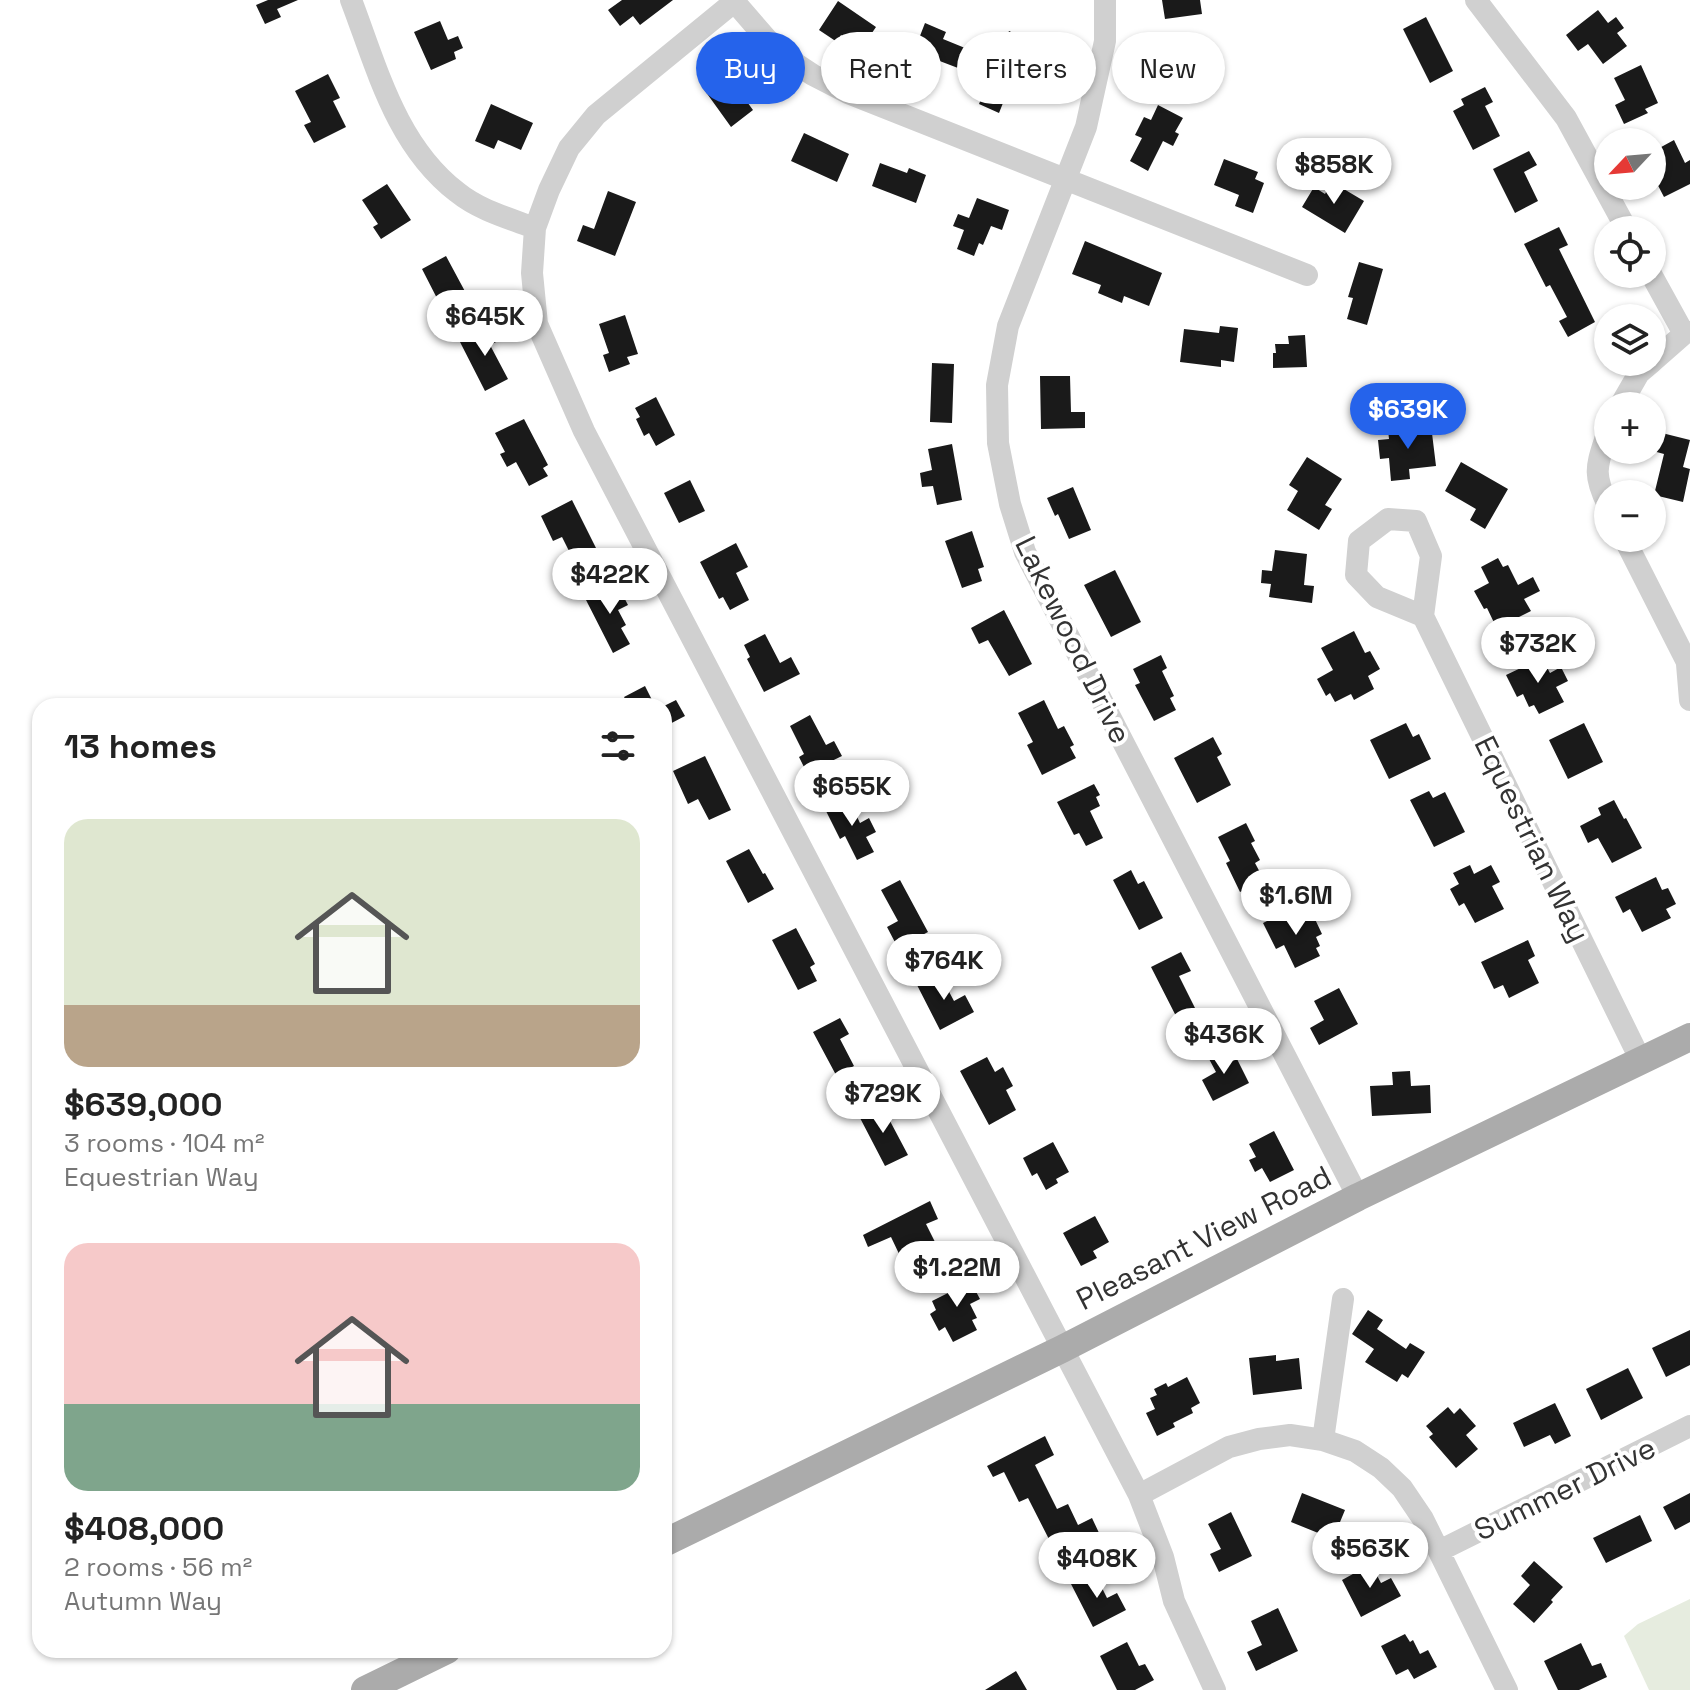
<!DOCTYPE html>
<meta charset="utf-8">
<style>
:root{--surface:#fff;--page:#f6f6f6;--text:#222;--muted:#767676;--accent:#2563eb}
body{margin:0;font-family:"Space Grotesk",sans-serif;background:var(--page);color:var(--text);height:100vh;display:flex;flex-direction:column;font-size:30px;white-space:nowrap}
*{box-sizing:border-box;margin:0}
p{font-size:26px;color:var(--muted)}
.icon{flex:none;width:44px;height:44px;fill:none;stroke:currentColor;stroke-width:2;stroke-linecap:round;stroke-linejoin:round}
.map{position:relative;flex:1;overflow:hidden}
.side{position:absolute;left:32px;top:698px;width:640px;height:960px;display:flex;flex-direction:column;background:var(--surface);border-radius:24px;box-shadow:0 2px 6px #0004}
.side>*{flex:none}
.hud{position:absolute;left:696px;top:32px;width:760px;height:72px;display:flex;gap:16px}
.needle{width:52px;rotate:244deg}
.controls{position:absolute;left:1594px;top:128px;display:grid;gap:16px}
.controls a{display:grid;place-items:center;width:72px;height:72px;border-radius:50%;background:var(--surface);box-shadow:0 2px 6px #0004;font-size:40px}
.price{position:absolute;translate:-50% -68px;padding:0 18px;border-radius:28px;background:#fff;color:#222;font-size:26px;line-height:52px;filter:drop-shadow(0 2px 4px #0008)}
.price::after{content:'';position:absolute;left:50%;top:48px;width:24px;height:18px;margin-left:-12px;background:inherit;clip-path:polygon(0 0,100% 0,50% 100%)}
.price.selected{background:var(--accent);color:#fff}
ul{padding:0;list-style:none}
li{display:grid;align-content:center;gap:16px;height:424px;padding:0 32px}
li span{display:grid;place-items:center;height:248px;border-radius:24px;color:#555}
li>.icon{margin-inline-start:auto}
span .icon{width:144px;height:144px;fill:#fffc;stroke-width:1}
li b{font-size:34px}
h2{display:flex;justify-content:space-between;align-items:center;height:96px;padding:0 32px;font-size:34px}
.tag{padding:0 28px;border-radius:36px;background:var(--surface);box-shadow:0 2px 6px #0004;font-size:28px;line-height:72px}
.tag.selected{background:var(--accent);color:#fff}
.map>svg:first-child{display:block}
.green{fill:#e6ecdf}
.building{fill:#1a1a1a}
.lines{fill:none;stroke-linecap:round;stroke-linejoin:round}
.minor{stroke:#d0d0d0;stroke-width:22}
.major{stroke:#ababab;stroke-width:28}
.labels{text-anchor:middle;stroke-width:8;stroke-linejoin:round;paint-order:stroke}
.street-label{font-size:30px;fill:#333;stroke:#fff}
</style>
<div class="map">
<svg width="1690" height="1690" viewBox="0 0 1690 1690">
<rect width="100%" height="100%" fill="#fff"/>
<path class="green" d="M 1690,1599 L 1690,1690 L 1649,1690 L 1624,1636 L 1638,1624 Z"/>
<path class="building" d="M 268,0 L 298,0 L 277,9 L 281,17 L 265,24 L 256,5 Z
M 622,0 L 673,0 L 640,25 L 633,16 L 620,26 L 608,10 Z
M 1162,0 L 1200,0 L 1202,14 L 1165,19 Z
M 838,1 L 876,27 L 861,49 L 841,35 L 837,42 L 819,30 Z
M 1598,10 L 1608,23 L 1616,17 L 1624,28 L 1617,33 L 1627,46 L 1603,64 L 1588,44 L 1578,51 L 1566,35 Z
M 1426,17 L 1453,71 L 1430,83 L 1403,29 Z
M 440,21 L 448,40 L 458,36 L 463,48 L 454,52 L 456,59 L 431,70 L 414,32 Z
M 925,23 L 946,32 L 943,39 L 965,48 L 958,68 L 937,60 L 934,68 L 911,59 Z
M 1009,31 L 1022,37 L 1018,46 L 1057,62 L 1046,90 L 1034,85 L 1031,92 L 1011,83 L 999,113 L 979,104 Z
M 1641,65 L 1658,103 L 1645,109 L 1648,113 L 1624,124 L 1615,105 L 1625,100 L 1614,78 Z
M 725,72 L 753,110 L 731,127 L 703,88 Z
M 328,74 L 340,98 L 333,101 L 346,127 L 314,143 L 304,125 L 311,122 L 295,91 Z
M 1485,87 L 1493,102 L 1485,106 L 1500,136 L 1473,150 L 1453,111 L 1464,105 L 1461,99 Z
M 491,104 L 533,123 L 521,150 L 498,140 L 494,149 L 475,141 Z
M 1158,105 L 1183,118 L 1175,132 L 1179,134 L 1173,146 L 1163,141 L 1148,171 L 1130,161 L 1142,138 L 1135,135 L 1144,117 L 1151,120 Z
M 804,133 L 849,154 L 837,182 L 791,161 Z
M 1674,140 L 1685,163 L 1690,160 L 1690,184 L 1664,197 L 1652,174 L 1652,152 Z
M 1529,151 L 1537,165 L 1524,172 L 1538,201 L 1515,213 L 1493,169 Z
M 1224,159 L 1258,172 L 1255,179 L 1264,183 L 1253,213 L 1235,206 L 1239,195 L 1214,185 Z
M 880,163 L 907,173 L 909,168 L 926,175 L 916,203 L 872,186 Z
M 1332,182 L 1364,201 L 1345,233 L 1302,207 L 1314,187 L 1325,194 Z
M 387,184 L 411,220 L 381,239 L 373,227 L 378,224 L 362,200 Z
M 608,191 L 636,202 L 615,256 L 577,241 L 583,225 L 594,229 Z
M 977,198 L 1009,210 L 1002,230 L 991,226 L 983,245 L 979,243 L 974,256 L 957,249 L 964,230 L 953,226 L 958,214 L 969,218 Z
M 1559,227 L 1568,245 L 1559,249 L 1595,322 L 1568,337 L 1559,321 L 1567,317 L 1550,285 L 1546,287 L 1524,244 Z
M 1085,241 L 1162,273 L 1149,306 L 1124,296 L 1122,303 L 1098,293 L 1101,285 L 1072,274 Z
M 446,256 L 468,297 L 443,310 L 422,269 Z
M 1359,262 L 1383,269 L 1367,325 L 1347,319 L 1353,298 L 1348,297 Z
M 625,315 L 638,354 L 627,357 L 630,364 L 609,372 L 603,355 L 609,353 L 599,324 Z
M 492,326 L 500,340 L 490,345 L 508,379 L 485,391 L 460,342 Z
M 1220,326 L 1238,328 L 1234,362 L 1221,360 L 1221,367 L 1180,362 L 1184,329 L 1219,333 Z
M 1305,335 L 1307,367 L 1273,368 L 1273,353 L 1276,353 L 1275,344 L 1289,344 L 1288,336 Z
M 932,363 L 954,364 L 952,423 L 930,422 Z
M 1040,376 L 1070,376 L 1071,412 L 1085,412 L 1085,428 L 1041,429 Z
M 656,397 L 675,435 L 656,446 L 649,433 L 644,436 L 636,419 L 640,417 L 635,408 Z
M 524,419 L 548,465 L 543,468 L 548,476 L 529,486 L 516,462 L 507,467 L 500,454 L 505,452 L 495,433 Z
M 1431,425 L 1436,466 L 1409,469 L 1410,479 L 1391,481 L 1389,458 L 1380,459 L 1378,440 L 1389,439 L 1388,430 Z
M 1658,432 L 1690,440 L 1683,467 L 1690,469 L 1683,502 L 1654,495 L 1664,454 L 1653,451 Z
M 952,444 L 962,500 L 937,505 L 933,486 L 922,487 L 920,473 L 932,470 L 928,449 Z
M 1307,457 L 1342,479 L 1325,505 L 1332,509 L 1319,530 L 1287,510 L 1298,491 L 1289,485 Z
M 1461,462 L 1508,489 L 1485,529 L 1470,520 L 1476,509 L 1445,491 Z
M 690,480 L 705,511 L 679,523 L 664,493 Z
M 1073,487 L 1091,530 L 1069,539 L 1058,514 L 1055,516 L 1047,498 Z
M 572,500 L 598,552 L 575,563 L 562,537 L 553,541 L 541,516 Z
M 972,531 L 984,567 L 978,569 L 982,581 L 962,588 L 945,541 Z
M 736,543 L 748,567 L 736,573 L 749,600 L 730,610 L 723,597 L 719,599 L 700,562 Z
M 1275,550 L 1307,554 L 1304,585 L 1314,586 L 1312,603 L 1269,597 L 1271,584 L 1261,583 L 1262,570 L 1272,571 Z
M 1498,558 L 1503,567 L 1508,565 L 1518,585 L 1533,577 L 1540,591 L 1524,599 L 1531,611 L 1519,617 L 1521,621 L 1499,633 L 1487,608 L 1484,609 L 1474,591 L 1489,583 L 1481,567 Z
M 1115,570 L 1141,622 L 1111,637 L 1084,585 Z
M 617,584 L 628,605 L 618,610 L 626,625 L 621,628 L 630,644 L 613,653 L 586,600 Z
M 1004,610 L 1032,664 L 1009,676 L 988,640 L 979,644 L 971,628 Z
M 1354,631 L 1365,653 L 1370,651 L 1380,669 L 1368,676 L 1374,689 L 1354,700 L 1351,694 L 1335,702 L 1330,693 L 1326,696 L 1317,679 L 1333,670 L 1321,648 Z
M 765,634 L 780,663 L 791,657 L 800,674 L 764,692 L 747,659 L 750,657 L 744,645 Z
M 1161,655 L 1167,668 L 1162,671 L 1174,696 L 1170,698 L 1176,710 L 1154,721 L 1135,685 L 1140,683 L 1133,669 Z
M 1542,658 L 1550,673 L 1561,667 L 1568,681 L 1556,687 L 1564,702 L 1539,714 L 1534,705 L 1529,707 L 1523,694 L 1517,697 L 1506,675 Z
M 645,686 L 655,706 L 629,706 L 624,697 Z
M 676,700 L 685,716 L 664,727 L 664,706 Z
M 1044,700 L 1058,729 L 1064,726 L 1074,745 L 1070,747 L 1076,758 L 1042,775 L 1027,745 L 1033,742 L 1018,713 Z
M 810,715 L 826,745 L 834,741 L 842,756 L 807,773 L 799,757 L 804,754 L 790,726 Z
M 1406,723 L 1413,737 L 1419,734 L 1431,759 L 1389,779 L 1370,740 Z
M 1584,723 L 1603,762 L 1568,779 L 1549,740 Z
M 1213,737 L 1222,754 L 1217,757 L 1231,785 L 1197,803 L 1174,758 Z
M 705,756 L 731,810 L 709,820 L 698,799 L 688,804 L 673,771 Z
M 1094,784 L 1100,795 L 1096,797 L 1100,806 L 1090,811 L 1103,838 L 1086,846 L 1079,833 L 1074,835 L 1057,802 Z
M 1429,791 L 1433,798 L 1445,792 L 1465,832 L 1434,847 L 1410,800 Z
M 848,798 L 860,823 L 869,818 L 876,832 L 866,837 L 874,852 L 857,860 L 845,836 L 840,839 L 825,809 Z
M 1614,800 L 1624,819 L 1626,818 L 1642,848 L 1612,863 L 1598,838 L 1588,843 L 1580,826 L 1601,815 L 1598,808 Z
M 1246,823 L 1255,841 L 1251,843 L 1260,860 L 1255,863 L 1264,880 L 1240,892 L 1226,863 L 1230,861 L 1218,837 Z
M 749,849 L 763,874 L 765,873 L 774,889 L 748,903 L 726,861 Z
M 1470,865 L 1474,874 L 1491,865 L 1500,882 L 1492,886 L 1504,909 L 1475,923 L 1464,903 L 1459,906 L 1450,889 L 1459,884 L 1453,873 Z
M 1131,870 L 1138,884 L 1144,881 L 1163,918 L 1139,930 L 1113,880 Z
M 1656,877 L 1662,890 L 1668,888 L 1676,904 L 1666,909 L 1671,918 L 1642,932 L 1630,909 L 1623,913 L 1615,897 Z
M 900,880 L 928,932 L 898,948 L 887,927 L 898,921 L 881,890 Z
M 1304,912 L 1308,920 L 1314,917 L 1322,934 L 1316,937 L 1320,946 L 1316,948 L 1320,956 L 1295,968 L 1284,945 L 1276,949 L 1263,923 L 1281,914 L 1284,921 Z
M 796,928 L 815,964 L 810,967 L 817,981 L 798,990 L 772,940 Z
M 1528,940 L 1535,956 L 1528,960 L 1539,983 L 1509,998 L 1503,985 L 1494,989 L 1481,962 Z
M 1181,952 L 1191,971 L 1179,976 L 1196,1010 L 1178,1020 L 1151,967 Z
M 939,973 L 954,1001 L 965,995 L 974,1012 L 940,1030 L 917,985 Z
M 1339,988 L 1358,1024 L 1319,1045 L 1310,1028 L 1324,1020 L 1314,1001 Z
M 840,1018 L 849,1034 L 840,1039 L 854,1066 L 836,1075 L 813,1032 Z
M 1226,1048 L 1233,1061 L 1237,1059 L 1249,1083 L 1213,1101 L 1202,1080 L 1216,1072 L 1208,1057 Z
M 987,1057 L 995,1072 L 1003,1067 L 1013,1086 L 1006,1090 L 1016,1110 L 989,1125 L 960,1071 Z
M 1410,1071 L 1411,1086 L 1430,1085 L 1431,1113 L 1372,1116 L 1370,1086 L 1393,1085 L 1392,1072 Z
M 881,1104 L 908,1155 L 885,1166 L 859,1116 Z
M 1274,1131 L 1294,1170 L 1270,1182 L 1262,1168 L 1255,1172 L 1249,1160 L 1256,1157 L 1249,1144 Z
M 1053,1142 L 1069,1172 L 1056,1179 L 1058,1183 L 1046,1190 L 1037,1173 L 1032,1176 L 1023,1158 Z
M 930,1201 L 938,1219 L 926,1224 L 937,1246 L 911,1260 L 908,1254 L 901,1258 L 891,1237 L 868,1247 L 863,1235 Z
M 1095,1216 L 1109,1242 L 1093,1251 L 1097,1258 L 1081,1266 L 1063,1233 Z
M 966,1273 L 980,1299 L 970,1304 L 977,1318 L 972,1320 L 977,1330 L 953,1342 L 945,1327 L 939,1331 L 930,1314 L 936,1310 L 932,1301 L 952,1291 L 948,1282 Z
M 1368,1310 L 1383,1320 L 1377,1329 L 1406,1349 L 1410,1343 L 1425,1352 L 1408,1378 L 1402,1374 L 1397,1382 L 1365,1362 L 1374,1349 L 1352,1334 Z
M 1690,1330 L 1690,1365 L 1666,1377 L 1652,1348 Z
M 1276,1355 L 1276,1361 L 1299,1358 L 1302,1389 L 1253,1395 L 1249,1358 Z
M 1628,1368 L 1643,1398 L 1601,1420 L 1586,1389 Z
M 1187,1377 L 1200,1403 L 1191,1408 L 1193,1413 L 1173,1423 L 1175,1427 L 1157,1436 L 1146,1413 L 1155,1409 L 1150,1398 L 1157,1395 L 1154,1389 L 1166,1383 L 1168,1387 Z
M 1555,1403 L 1571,1436 L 1555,1444 L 1550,1435 L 1524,1447 L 1513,1423 Z
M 1448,1407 L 1454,1414 L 1460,1408 L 1476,1426 L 1466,1435 L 1478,1449 L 1456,1468 L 1429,1437 L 1433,1434 L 1426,1426 Z
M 1045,1436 L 1054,1455 L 1035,1465 L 1057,1509 L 1068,1504 L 1078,1525 L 1092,1518 L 1100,1535 L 1072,1550 L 1069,1544 L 1055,1551 L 1028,1498 L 1019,1502 L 1004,1472 L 993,1477 L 987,1466 Z
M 1302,1493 L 1345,1510 L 1333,1539 L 1291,1522 Z
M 1690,1493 L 1690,1522 L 1675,1530 L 1663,1507 Z
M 1231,1512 L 1252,1556 L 1219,1572 L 1210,1554 L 1221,1549 L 1208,1524 Z
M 1640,1515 L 1652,1541 L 1606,1563 L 1593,1538 Z
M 1534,1561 L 1563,1587 L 1551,1600 L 1553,1602 L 1534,1623 L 1513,1604 L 1530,1585 L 1521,1576 Z
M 1371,1564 L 1381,1583 L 1391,1578 L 1401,1596 L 1361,1617 L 1342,1580 Z
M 1094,1572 L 1107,1598 L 1117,1593 L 1126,1610 L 1093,1627 L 1071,1584 Z
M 1278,1608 L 1298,1651 L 1256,1671 L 1247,1652 L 1262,1645 L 1251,1621 Z
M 1405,1634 L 1410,1642 L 1413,1640 L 1420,1654 L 1428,1650 L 1437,1667 L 1414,1679 L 1408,1669 L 1396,1675 L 1381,1646 Z
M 1127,1642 L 1139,1666 L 1145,1664 L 1154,1680 L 1135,1690 L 1117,1690 L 1100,1656 Z
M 1581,1643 L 1592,1666 L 1601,1663 L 1607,1677 L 1579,1690 L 1558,1690 L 1544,1661 Z
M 1016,1671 L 1027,1690 L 985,1690 Z"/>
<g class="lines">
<path class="minor" d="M 351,0 C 377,68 396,145 457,192 C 479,210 508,218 535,228
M 733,0 L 778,52 L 813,75 L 848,93 L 1307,275
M 1105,0 L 1105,41 L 1086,127 L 1008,326 L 997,385 L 998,443 L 1010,504 L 1025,552 L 1358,1197
M 1476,0 L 1566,118 L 1627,230
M 734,2 L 596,115 L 569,148 L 549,190 L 535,228 L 532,273 L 537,324 L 584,431 L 1139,1495 L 1163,1557 L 1174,1601 L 1215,1690
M 1651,274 L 1684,334
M 1652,362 L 1684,334 L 1690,332
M 1620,406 L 1639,373 L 1652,362
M 1608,430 C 1598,464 1591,471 1608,505
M 1624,538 L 1690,668
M 1423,616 L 1377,597 L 1356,575 L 1359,541 L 1388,519 L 1416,521 L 1431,556 L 1423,616 L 1641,1061
M 1687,664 L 1690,700
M 1323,1440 L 1343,1299
M 1139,1495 L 1229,1447 L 1259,1439 L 1290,1435 L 1323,1440 L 1355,1451 L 1381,1468 L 1402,1488 L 1423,1519 L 1507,1690
M 1439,1551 L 1690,1426"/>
<path class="major" d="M 664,1543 L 1062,1349 L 1358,1197 L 1690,1037
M 365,1690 L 447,1650"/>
</g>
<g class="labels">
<g class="street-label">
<text transform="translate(1073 640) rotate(64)" y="10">Lakewood Drive</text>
<text transform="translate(1532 839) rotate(64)" y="10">Equestrian Way</text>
<text transform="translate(1204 1238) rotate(-27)" y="10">Pleasant View Road</text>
<text transform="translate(1565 1489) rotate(-26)" y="10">Summer Drive</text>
</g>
</g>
</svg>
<div class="controls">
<a><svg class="needle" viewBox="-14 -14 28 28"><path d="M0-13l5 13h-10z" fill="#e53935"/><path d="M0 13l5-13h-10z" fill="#767676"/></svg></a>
<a><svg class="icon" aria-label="locate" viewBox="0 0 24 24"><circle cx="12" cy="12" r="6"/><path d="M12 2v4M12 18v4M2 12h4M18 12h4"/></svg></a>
<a><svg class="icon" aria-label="layers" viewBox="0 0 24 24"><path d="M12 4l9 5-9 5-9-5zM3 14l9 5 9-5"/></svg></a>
<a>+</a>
<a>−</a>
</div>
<b class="price" style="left:1334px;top:206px">$858K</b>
<b class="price" style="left:485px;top:358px">$645K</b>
<b class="price selected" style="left:1408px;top:451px">$639K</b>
<b class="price" style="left:610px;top:616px">$422K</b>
<b class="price" style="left:1538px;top:685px">$732K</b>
<b class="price" style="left:852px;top:828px">$655K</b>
<b class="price" style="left:1296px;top:937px">$1.6M</b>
<b class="price" style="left:944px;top:1002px">$764K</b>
<b class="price" style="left:1224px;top:1076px">$436K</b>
<b class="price" style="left:883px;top:1135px">$729K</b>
<b class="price" style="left:957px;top:1309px">$1.22M</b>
<b class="price" style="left:1370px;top:1590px">$563K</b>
<b class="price" style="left:1097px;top:1600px">$408K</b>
<div class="hud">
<a class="tag selected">Buy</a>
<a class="tag">Rent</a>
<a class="tag">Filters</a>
<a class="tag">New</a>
</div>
<section class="side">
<h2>13 homes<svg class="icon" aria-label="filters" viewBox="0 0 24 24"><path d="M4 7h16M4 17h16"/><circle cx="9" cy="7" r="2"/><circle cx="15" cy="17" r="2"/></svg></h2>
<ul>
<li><span style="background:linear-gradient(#dfe7d0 75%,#b9a48a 0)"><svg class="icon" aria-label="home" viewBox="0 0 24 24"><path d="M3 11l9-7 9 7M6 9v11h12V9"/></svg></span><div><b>$639,000</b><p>3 rooms · 104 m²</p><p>Equestrian Way</p></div></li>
<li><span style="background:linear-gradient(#f6c9c9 65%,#7fa58c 0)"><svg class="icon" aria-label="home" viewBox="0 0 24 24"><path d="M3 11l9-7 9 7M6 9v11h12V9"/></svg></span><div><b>$408,000</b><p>2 rooms · 56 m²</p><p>Autumn Way</p></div></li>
</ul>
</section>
</div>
